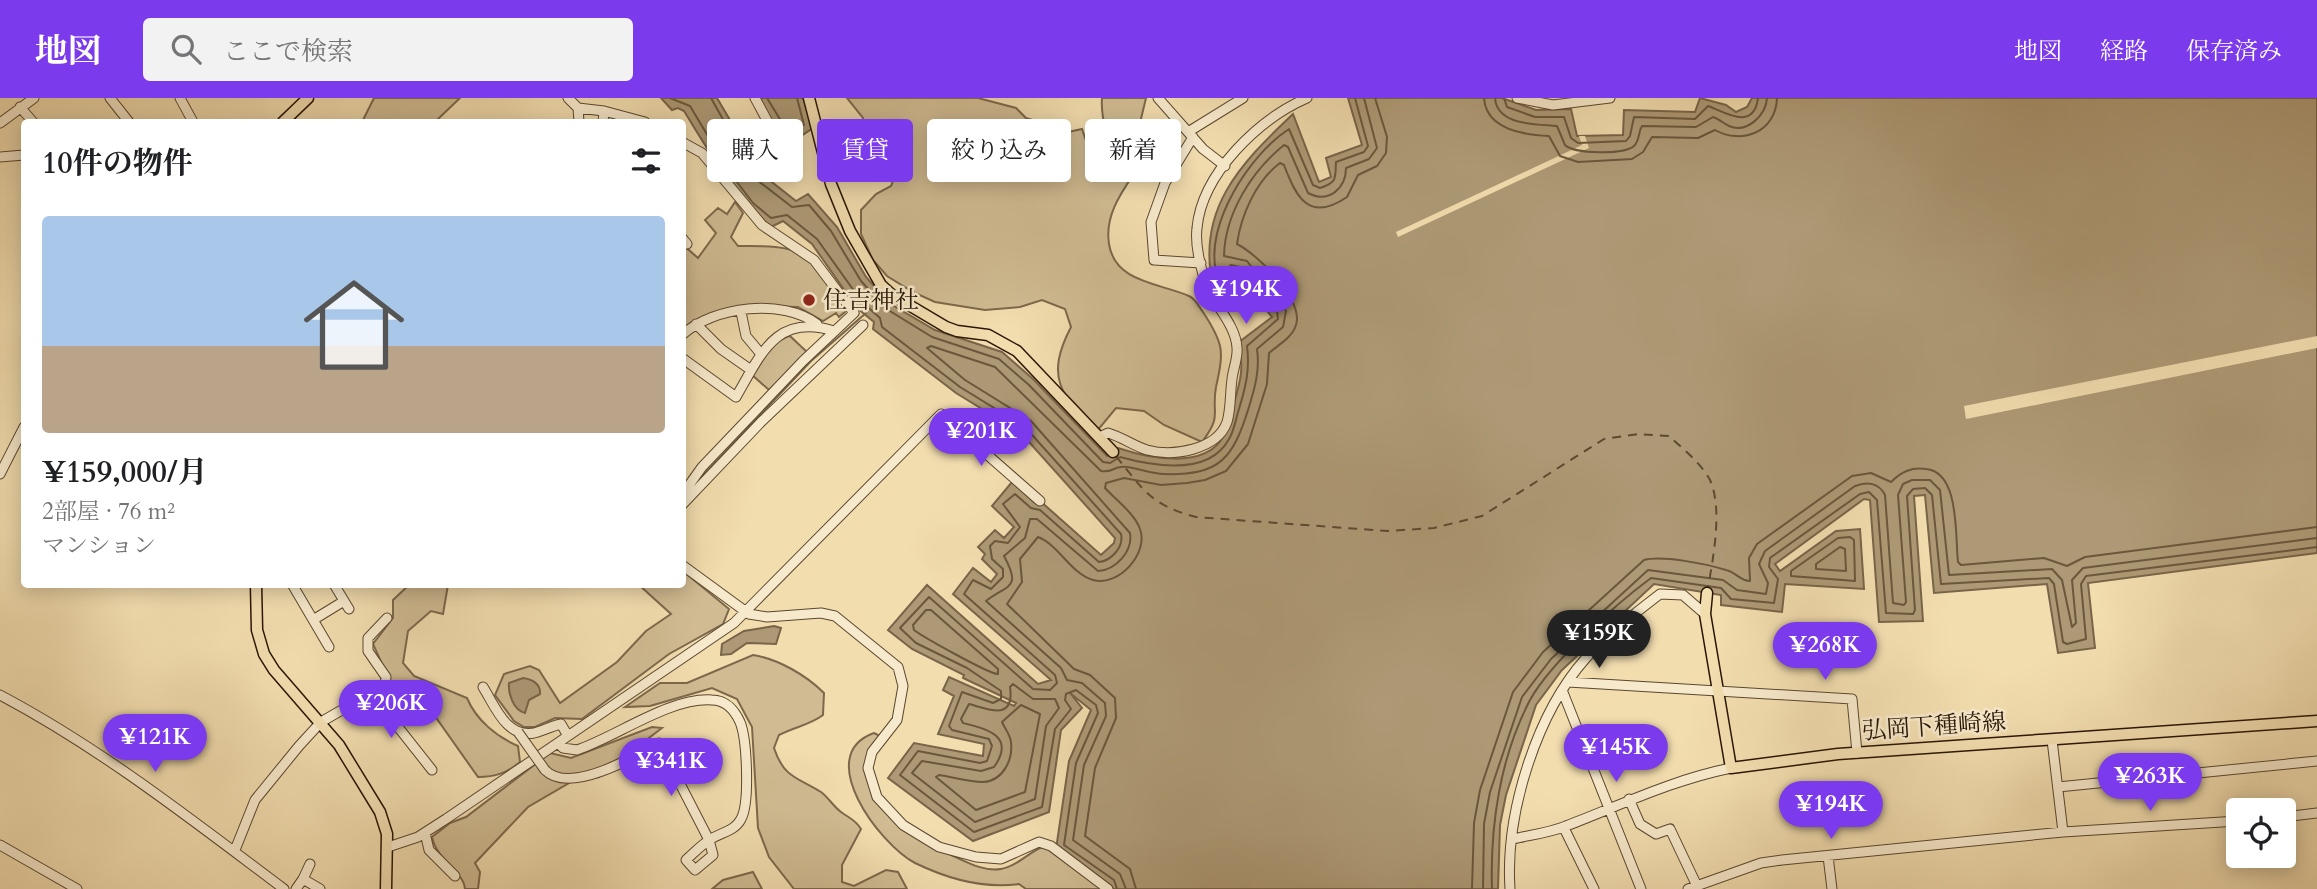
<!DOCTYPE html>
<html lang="ja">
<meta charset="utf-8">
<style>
:root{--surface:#fff;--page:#f2f2f2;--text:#202124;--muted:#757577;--accent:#7c3aed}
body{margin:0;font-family:Cardo,"Noto Serif JP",serif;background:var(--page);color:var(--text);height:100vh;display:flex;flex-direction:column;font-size:26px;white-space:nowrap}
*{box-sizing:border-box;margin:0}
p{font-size:23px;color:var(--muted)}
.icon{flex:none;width:38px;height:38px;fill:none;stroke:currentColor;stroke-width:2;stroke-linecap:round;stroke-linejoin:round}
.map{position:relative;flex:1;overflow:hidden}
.panel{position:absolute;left:21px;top:21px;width:665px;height:469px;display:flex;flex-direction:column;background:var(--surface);border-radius:7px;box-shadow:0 4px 18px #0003}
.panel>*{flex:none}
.hud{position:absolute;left:707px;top:21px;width:665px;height:63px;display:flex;gap:14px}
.controls{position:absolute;left:2226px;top:700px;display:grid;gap:14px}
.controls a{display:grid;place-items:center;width:70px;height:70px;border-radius:7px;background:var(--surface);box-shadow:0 4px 18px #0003;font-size:35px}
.price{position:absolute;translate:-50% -60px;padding:0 16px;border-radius:24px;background:var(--accent);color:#fff;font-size:23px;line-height:46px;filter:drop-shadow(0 2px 4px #0008)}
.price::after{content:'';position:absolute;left:50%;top:42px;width:21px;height:16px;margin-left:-10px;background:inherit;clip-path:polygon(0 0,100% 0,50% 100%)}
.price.selected{background:#222;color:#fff}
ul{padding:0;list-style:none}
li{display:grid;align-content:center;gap:14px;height:371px;padding:0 21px}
li span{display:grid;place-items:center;height:217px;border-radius:7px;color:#555}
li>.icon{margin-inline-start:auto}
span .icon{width:126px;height:126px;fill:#fffc;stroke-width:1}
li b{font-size:30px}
h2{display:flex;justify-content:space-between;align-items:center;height:84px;padding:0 21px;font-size:30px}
.tag{padding:0 24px;border-radius:7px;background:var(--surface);box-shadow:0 4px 18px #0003;font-size:24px;line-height:63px}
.tag.selected{background:var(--accent);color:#fff}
header{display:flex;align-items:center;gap:42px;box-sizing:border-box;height:98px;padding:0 35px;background:var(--accent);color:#fff}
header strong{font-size:33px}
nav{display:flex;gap:38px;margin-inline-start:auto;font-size:24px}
.search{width:490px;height:63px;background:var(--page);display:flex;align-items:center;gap:18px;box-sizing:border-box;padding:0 24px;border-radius:7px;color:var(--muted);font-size:26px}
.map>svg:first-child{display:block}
.green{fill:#d0bb92;stroke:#7c684b;stroke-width:2}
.water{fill:#ad9975;stroke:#786448;stroke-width:2}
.pier{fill:#f2ddaf}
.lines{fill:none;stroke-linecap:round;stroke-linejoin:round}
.shore{stroke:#6a573c;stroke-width:2}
.stream{stroke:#786448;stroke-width:2}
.ferry{stroke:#5d4a31;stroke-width:2;stroke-dasharray:9 7;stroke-linecap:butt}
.minor-casing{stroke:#5a472f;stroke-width:11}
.major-casing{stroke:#281504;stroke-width:13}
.minor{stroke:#f7e9cb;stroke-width:9}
.major{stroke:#f2ddaf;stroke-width:10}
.minor-bridge-casing{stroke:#5a472f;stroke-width:11;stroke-linecap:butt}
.minor-bridge{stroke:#f7e9cb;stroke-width:9}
.poi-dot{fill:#8f2418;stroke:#f7e9cb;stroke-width:2.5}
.labels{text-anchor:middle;stroke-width:5;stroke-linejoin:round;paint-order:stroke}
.poi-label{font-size:24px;fill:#281504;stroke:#f7e9cb;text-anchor:start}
.street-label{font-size:24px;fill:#281504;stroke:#f7e9cb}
</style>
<header>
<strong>地図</strong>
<div class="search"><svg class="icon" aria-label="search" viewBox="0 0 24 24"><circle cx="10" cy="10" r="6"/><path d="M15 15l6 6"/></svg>ここで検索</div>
<nav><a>地図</a><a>経路</a><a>保存済み</a></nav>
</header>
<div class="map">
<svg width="2317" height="791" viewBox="0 0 2317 791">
<rect width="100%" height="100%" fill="#f2ddaf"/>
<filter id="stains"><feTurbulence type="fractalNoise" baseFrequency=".00286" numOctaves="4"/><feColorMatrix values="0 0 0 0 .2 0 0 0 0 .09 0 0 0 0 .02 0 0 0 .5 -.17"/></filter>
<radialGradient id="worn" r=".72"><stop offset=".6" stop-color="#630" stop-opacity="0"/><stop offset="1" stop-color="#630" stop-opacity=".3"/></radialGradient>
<path class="green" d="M 374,0 L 460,0 L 438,21 L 439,24 L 362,24 Z
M 847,0 L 978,0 L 1016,10 L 1026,20 L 1039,24 L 1043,40 L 1053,49 L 1064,35 L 1082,31 L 1095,69 L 1110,57 C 1108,38 1100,19 1102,0 L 1146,0 L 1140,25 L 1150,50 C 1134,81 1103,108 1109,146 C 1115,185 1160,185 1189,198 C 1196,201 1199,209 1203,214 C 1224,246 1224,253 1216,289 C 1211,317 1223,316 1202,344 L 1164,327 L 1144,313 L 1116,310 L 1097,333 C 1060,297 1045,279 1071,229 L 1065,211 L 1042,202 L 1020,209 L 985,212 L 935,204 L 913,194 L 887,178 L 873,162 L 861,136 L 861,112 L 876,96 L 891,88 L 898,71 L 861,44 L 863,20 Z
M 735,104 L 743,115 L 731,139 L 738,148 C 813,147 804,155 847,212 L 839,219 L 836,215 L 823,223 L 798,209 L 755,208 L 683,232 L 682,146 L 698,160 L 716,135 L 705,122 L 718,110 L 727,116 Z
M 790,238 L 808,255 L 769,292 L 751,276 C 762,260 771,241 790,238 Z
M 683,473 L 729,511 L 723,526 L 669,556 L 582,621 L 555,620 L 535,629 L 524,629 L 514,623 L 495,597 L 504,576 L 530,568 L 539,572 L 560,605 L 617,564 L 646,533 L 671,516 L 639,487 L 682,486 Z
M 409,487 L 448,487 L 443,516 L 431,513 L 408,533 L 403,565 L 414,578 L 467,600 C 476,622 497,639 518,648 L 520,664 C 507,675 495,679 478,679 L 432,614 L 404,607 L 393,590 L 373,546 L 393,520 L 393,502 Z
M 753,557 C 778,561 806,577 824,595 L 823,617 C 810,627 794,629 779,637 L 774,650 C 784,680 797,679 821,694 C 828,699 833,708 841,714 C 849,720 856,722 861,731 L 842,767 L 842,784 L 854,788 L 886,772 L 898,774 L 907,791 L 794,791 L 769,759 L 758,730 L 752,629 L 737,601 L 712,590 L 650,608 L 625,609 L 660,585 L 687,585 Z
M 652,629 L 662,630 L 625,658 L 604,668 L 599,679 L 571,684 L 528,709 L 475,765 L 480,774 L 478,791 L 465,791 C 464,774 437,763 432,739 L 450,725 L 466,719 L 550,655 L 571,660 Z
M 874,635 L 880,638 C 877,647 870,660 871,669 C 875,716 910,739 949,756 C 965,763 983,774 1001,771 C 1019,768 1031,751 1048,747 L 1103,791 L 1026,791 L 1019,786 C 983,791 948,781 915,765 C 880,747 812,657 874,635 Z
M 753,774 L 762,791 L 712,791 L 723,782 Z"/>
<path class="water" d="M 661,0 L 717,0 L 753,61 L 779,47 L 781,41 L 759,0 L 803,0 L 813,30 L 757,67 L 763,77 L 796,103 L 808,96 L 837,129 L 866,179 L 889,205 L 935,232 L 1002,254 L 1033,281 L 1107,358 L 1118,350 C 1148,360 1204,372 1223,339 C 1228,330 1230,318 1233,308 C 1240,285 1245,269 1238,245 L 1272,219 L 1235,173 L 1214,192 C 1194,113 1240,66 1293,16 L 1319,84 L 1331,79 L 1326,60 L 1362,47 L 1348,0 L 1502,0 L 1536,12 L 1571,11 L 1577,38 L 1623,37 L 1624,12 L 1695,14 L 1700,0 L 1726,7 L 1736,14 L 1747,9 L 1752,0 L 2317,0 L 2317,455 L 2088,485 L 2095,550 L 2058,555 L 2047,486 L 1934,495 L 1925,397 L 1914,398 L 1923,523 L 1879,524 L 1870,402 L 1864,401 L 1775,466 L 1780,473 L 1836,433 L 1860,431 L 1864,491 L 1785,486 L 1782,514 L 1721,507 L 1721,497 L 1654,486 L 1562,572 L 1536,607 L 1506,697 L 1500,727 L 1498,791 L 1114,791 L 1056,751 L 1069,663 L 1091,612 L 1070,595 L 1082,610 L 1061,632 L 1049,714 L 973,743 L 888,680 L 914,645 L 983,658 L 984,646 L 938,636 L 954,598 L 943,592 L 949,579 L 1014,608 L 1016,605 L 963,580 L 964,577 L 912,551 L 888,532 L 927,487 L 1038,586 L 1051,582 L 953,496 L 973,470 L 991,484 L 997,476 L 982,461 L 985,456 L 978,449 L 995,432 L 1004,440 L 1014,429 L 992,408 L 1012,384 L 1035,405 L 1039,402 L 1101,457 L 1114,445 L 1115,440 L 1021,335 L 956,295 L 873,231 L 874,224 L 857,210 L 812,146 L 783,123 L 771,129 C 733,96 710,55 684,13 L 678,10 L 672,12 Z
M 774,528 L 781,530 L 776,546 L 747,545 L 731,556 L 721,557 L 722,546 L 744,533 Z
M 523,580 C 532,581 541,586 540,596 L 529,602 L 525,615 C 513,612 508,595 509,585 Z"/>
<path class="pier" d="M 1579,38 L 1585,38 L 1589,50 L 1398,139 L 1396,134 L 1582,47 Z
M 2317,238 L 2317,250 L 1966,321 L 1964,308 Z"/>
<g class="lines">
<path class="shore" d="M 670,0 L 690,8 L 730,75 L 753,105 L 771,120 L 787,117 L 817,141 L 862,204 L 880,220 L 882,229 L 960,289 L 1025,329 L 1121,436 C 1124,449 1111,463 1099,464 L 1040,412 L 1031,410 L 1015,396 L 1003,406 L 1020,429 L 1008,445 L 995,443 L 990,448 L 992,461 L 1003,471 L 1003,479 L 991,491 L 973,482 L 964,496 L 1055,577 L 1057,585 L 1050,592 L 1033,591 L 929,499 L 900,530 L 916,545 L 967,570 L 1001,593 L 1001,601 L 993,605 L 962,594 L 949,628 L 952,632 L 989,641 L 992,648 L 987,663 L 980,665 L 918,653 L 900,677 L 974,734 L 1042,709 L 1055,631 L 1071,611 L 1065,602 L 1066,596 L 1076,592 L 1096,607 L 1098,615 L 1076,665 L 1064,747 L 1114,782 L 1117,791
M 711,0 L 757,82 L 792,109 L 809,107 L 831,133 L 861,183 L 885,210 L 932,239 L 999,261 L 1029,287 L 1103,364 L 1110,365 L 1120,359 C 1153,368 1209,378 1229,341 C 1234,333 1236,320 1239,311 C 1246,288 1250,271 1247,248 L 1278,221 L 1277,213 L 1240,169 L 1231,167 L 1221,176 L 1216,173 C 1205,126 1250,56 1289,31 L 1313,87 L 1320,90 C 1338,84 1335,80 1336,64 L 1364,54 L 1368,48 L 1355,0
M 767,0 L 789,36 L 804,27 L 797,0
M 1484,0 C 1486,32 1524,37 1549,38 L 1560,58 L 1578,64 L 1632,61 L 1643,54 L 1652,39 L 1698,40 L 1715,32 C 1742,47 1776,34 1777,0
M 1495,0 C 1497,28 1537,26 1557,28 L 1565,47 C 1574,56 1624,57 1634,48 C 1640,42 1638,34 1642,28 L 1696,29 L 1713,19 C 1719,21 1723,25 1729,28 C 1747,36 1766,17 1767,0
M 1504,0 L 1507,9 L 1535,19 L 1564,19 L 1571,40 L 1578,45 L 1626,43 L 1630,38 L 1634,19 L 1695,21 L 1708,8 C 1726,15 1754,33 1758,0
M 1850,439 L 1854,442 L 1855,483 L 1791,478 L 1791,473 L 1838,440 Z
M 1840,449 L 1845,451 L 1846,473 L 1816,471 L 1816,466 Z
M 926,512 L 931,512 L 998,571 L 998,576 C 991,577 923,539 914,532 L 913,527 Z
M 1013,586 L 1033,601 L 1055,601 L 1059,610 L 1046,628 L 1035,701 L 975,724 L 912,675 L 922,663 L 981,673 L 994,669 C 1016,638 987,631 963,625 L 961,621 L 969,606 C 988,611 1015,624 1010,589 Z
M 1021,607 L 1040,616 L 1025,694 L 976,712 L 936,679 L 939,677 C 953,679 969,684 983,684 C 1003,683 1013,662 1011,644 C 1010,636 1005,631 1002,624 Z
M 1126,791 L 1120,776 L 1073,742 L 1084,667 L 1106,618 L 1105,605 L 1082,585 L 1067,582 L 1061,570 L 986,503 C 1008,486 1022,491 1004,458 L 1025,440 L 1030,421 L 1037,421 L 1098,473 C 1116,472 1133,453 1130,435 L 1031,323 L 965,282 L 927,250 L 931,248 L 995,269 L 1101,373 C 1111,375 1112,370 1121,369 C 1128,367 1152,376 1163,376 C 1221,378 1233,360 1249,309 C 1255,289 1260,272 1257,251 L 1283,229 L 1286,213 L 1247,163 L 1224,158 C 1225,115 1252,73 1284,47 L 1288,49 L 1308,95 C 1329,106 1346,90 1346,70 L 1369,61 L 1377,50 L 1364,0
M 1136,791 L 1130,771 L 1085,738 L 1095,670 L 1116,620 L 1115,600 L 1090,577 L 1074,571 L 1007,506 L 1022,484 L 1020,461 L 1038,439 C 1059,447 1071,476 1093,482 C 1119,489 1149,455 1140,431 C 1135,416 1116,402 1105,390 L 1106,385 L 1124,380 L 1161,387 L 1187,385 L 1205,382 L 1226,373 L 1248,346 L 1267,286 L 1269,255 C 1278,247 1292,240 1296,227 C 1304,202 1257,156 1237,146 C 1241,117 1256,83 1280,65 L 1284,67 C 1296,99 1309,125 1347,99 L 1358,77 L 1377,68 L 1386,55 L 1387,39 L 1375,0
M 1472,791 L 1474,725 L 1480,692 L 1513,594 L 1543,554 L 1644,462 C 1662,457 1707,466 1726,472 C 1736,474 1740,483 1750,483 L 1749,460 L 1757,446 L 1852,378 L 1871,375 L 1891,384 C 1901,374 1911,369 1926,371 C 1960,374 1955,438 1958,464 L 1961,467 L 2044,460 L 2067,468 L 2085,459 L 2317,429
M 1483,791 L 1484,726 L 1490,694 L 1522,599 L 1551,561 L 1648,472 L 1723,482 L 1737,492 L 1766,496 L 1768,485 L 1759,466 L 1765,453 L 1855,388 C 1867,383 1879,385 1885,397 L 1893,505 L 1904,507 L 1906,504 L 1898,397 L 1903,386 L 1912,382 L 1930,382 L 1940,392 L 1949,477 L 2052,471 L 2062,482 L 2072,529 L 2076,525 L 2072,482 L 2083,470 L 2317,440
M 1492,791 C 1490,728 1500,659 1530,602 C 1551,564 1616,506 1651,480 L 1721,490 L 1731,501 L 1774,505 L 1778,481 L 1769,469 L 1770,460 L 1860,396 L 1869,394 L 1877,402 L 1886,515 L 1913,516 L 1915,512 L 1907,398 L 1913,391 L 1925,390 L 1932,397 L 1941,486 L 2049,480 L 2054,486 L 2063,544 L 2067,546 L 2086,541 L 2081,486 L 2086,478 L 2317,449"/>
<path class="stream" d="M 695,386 L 811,263 L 866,215"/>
<path class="ferry" d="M 1116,358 C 1144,393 1151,407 1196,419 L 1387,433 L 1434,430 L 1482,418 L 1604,341 L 1638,336 L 1669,338 C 1682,350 1701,365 1710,382 C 1723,411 1713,460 1708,490"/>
<defs>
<path id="minor" d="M 110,0 L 129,24
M 180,0 L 193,24
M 568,0 L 578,10 L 604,13 L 645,24
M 1158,0 L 1203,51 L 1225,68
M 1517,0 L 1553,7 L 1610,0
M 20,9 L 33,24
M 578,10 L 579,24
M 603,24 L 604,13
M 0,25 L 34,0
M 1188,34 L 1243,0
M 1193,39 L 1165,85 L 1151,124 L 1154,162 L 1201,165
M 682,44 L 702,55 L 762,127 L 814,162 L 854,215 L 803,263 L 702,369 L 682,397
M 754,53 L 777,41 L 755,0
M 0,59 L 24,57
M 682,140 L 687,146
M 741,214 L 746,238 L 761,256
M 696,226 L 721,251 L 751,272
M 682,237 C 714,208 782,200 817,226
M 682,260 L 736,299 C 761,256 776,215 834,233
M 1099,339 L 1108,335 C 1122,339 1134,348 1147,352 C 1173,359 1217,352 1227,324 C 1231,311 1230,295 1232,281 C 1233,271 1238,260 1237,250 C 1236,226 1212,205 1205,183 C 1200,167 1195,146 1197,130 C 1202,75 1259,21 1307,0
M 0,376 L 24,329
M 682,407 L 761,324 L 863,227
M 682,467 L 749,516 L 767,519 L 821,515 L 835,518 L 898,569 L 903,588 L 897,622 L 872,654 L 868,670 L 877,699 L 903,727 L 939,749 L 976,759 L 1001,761 L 1039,744 L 1051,748 L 1108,791
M 292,486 L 329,549
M 335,488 L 349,511
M 313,522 L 344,503
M 1568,584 L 1852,601 L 1857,655
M 483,589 C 495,608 506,640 534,635 C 543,633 551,628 561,626 L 568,638
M 1562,592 L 1641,791
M 372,596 L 432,672
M 0,597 C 102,651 192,722 284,791
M 2052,642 L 2063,734
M 545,672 C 569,697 635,659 659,645 L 709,742 L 713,757 L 695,772 L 686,762 C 694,755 702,746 711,741 C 722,734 735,733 741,721 C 750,705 747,641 740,624 C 735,613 726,602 712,602 C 670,599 616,639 577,652 L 563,650 L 558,645
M 2058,689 L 2317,663
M 1629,701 L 1640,726 L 1656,736 L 1670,731 L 1697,788
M 2284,719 L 2317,715
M 1564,730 L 1594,791
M 425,735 L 429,752 L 455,778
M 1513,741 C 1530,737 1549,735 1566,728 C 1621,707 1672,682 1731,670
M 0,747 L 77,791
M 388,749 L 418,739 L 446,721 L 734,525 L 941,316 L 1040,403
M 235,752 L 255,702 L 299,648 L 321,624 L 385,587 L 386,579 L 368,553 L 368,540 L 387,520
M 1828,758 L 1832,791
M 303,781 L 310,766
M 296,791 L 303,781 L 320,791
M 1510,791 C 1505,716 1536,616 1586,560 C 1608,536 1634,516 1660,496 L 1683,497 L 1705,516
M 1688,791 L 1761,765 L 1782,762 L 2063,734 L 2238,723"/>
<path id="major" d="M 809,0 L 831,86 L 850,133 L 881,187 L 892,197 L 946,229 L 957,233 L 988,237 L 1017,253 L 1113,354
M 283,24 L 308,0
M 256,486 L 257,532 L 264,556 L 274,572 L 339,647 L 380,714 L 387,736 L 386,791
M 1707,495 L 1705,516 L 1731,670 L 1838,656 L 2317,623"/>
</defs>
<use href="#minor" class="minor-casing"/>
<use href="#major" class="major-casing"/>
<use href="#minor" class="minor"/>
<use href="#major" class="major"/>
<defs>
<path id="minor-bridge" d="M 518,634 L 545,672"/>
</defs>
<use href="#minor-bridge" class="minor-bridge-casing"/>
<use href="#minor-bridge" class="minor-bridge"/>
</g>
<circle class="poi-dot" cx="809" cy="202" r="7"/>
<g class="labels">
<g class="poi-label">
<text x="823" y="210">住吉神社</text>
</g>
<g class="street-label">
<text transform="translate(1934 628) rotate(-4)" y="8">弘岡下種崎線</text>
</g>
</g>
<rect width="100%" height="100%" filter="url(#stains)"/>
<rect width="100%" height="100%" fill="url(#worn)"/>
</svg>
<div class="controls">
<a><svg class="icon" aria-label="locate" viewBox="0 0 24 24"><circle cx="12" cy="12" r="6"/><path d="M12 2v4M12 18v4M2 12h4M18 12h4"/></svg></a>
</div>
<b class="price" style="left:1246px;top:228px">¥194K</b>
<b class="price" style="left:981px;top:370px">¥201K</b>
<b class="price selected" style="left:1599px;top:572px">¥159K</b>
<b class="price" style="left:1825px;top:584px">¥268K</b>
<b class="price" style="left:391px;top:642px">¥206K</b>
<b class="price" style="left:155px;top:676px">¥121K</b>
<b class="price" style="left:1616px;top:686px">¥145K</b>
<b class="price" style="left:671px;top:700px">¥341K</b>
<b class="price" style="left:2150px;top:715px">¥263K</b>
<b class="price" style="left:1831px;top:743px">¥194K</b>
<div class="hud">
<a class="tag">購入</a>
<a class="tag selected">賃貸</a>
<a class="tag">絞り込み</a>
<a class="tag">新着</a>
</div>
<section class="panel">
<h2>10件の物件<svg class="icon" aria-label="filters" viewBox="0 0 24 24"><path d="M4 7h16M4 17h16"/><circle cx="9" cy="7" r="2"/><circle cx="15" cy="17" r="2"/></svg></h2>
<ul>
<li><span style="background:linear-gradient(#a9c7e8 60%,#b9a48a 0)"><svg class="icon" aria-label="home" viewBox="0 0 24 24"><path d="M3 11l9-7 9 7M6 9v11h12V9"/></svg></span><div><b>¥159,000/月</b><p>2部屋 · 76 m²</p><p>マンション</p></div></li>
</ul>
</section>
</div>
